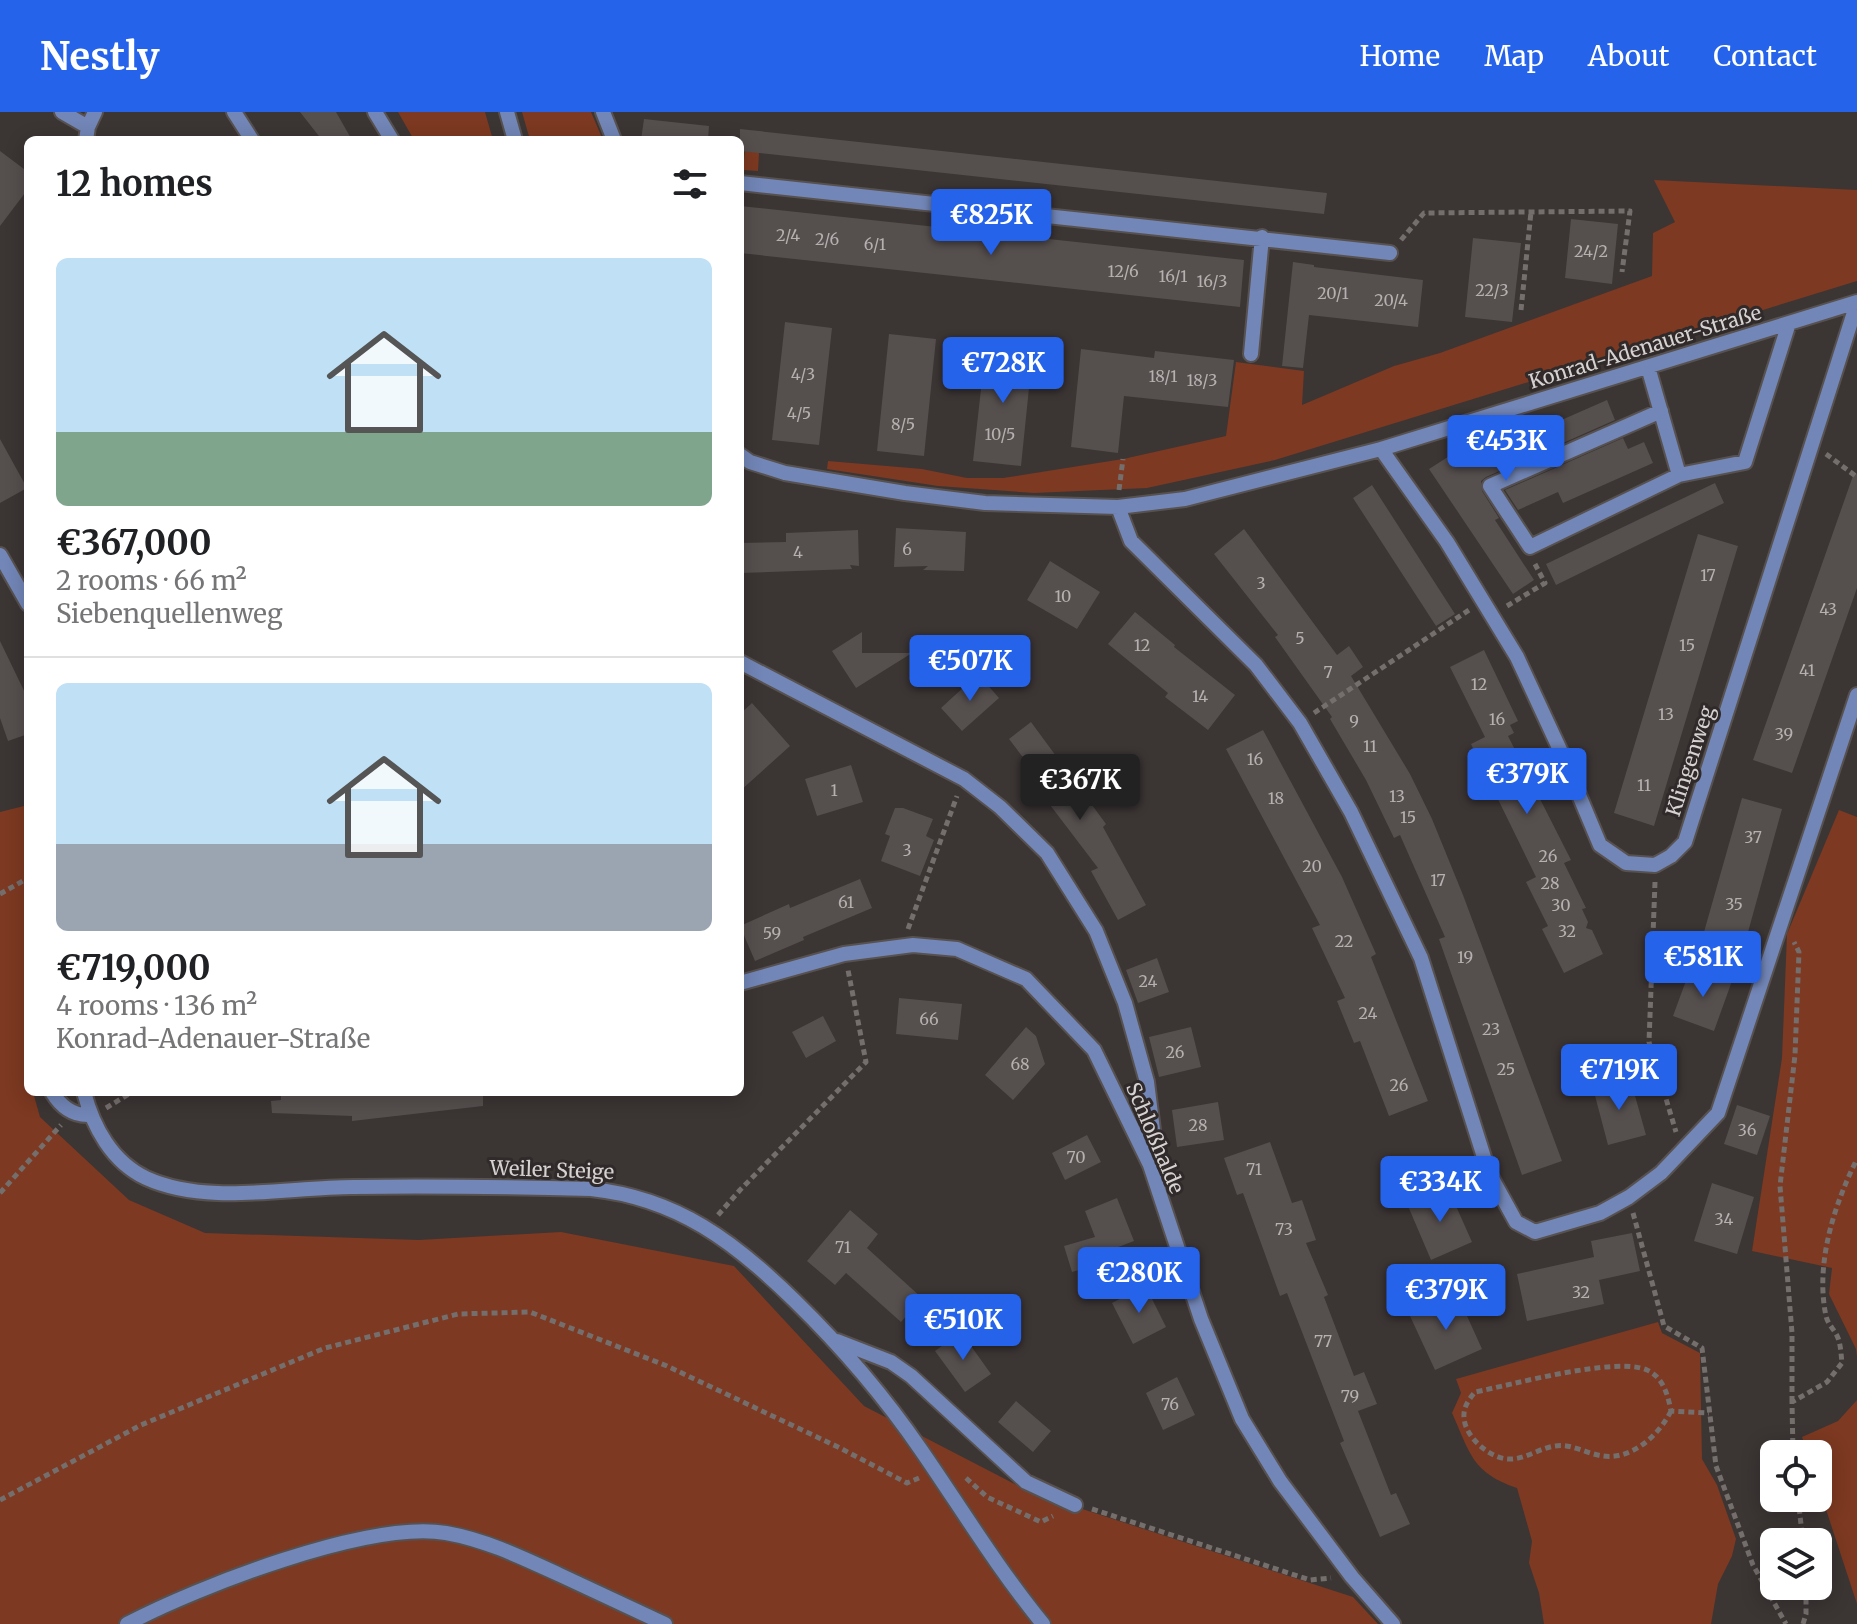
<!DOCTYPE html>
<meta charset="utf-8">
<style>
:root{--surface:#fff;--page:#f6f6f6;--text:#202124;--muted:#757577;--line:#e0e0e0;--accent:#2563eb}
body{margin:0;font-family:Merriweather,serif;background:var(--page);color:var(--text);height:100vh;display:flex;flex-direction:column;font-size:30px;white-space:nowrap}
*{box-sizing:border-box;margin:0}
p{font-size:26px;color:var(--muted)}
.icon{flex:none;width:44px;height:44px;fill:none;stroke:currentColor;stroke-width:2;stroke-linecap:round;stroke-linejoin:round}
.map{position:relative;flex:1;overflow:hidden}
.drawer{position:absolute;left:24px;top:24px;width:720px;height:960px;display:flex;flex-direction:column;background:var(--surface);border-radius:12px;box-shadow:0 4px 20px #0003}
.drawer>*{flex:none}
.fabs{position:absolute;left:1760px;top:1328px;display:grid;gap:16px}
.fabs a{display:grid;place-items:center;width:72px;height:72px;border-radius:12px;background:var(--surface);box-shadow:0 4px 20px #0003;font-size:40px}
.price{position:absolute;translate:-50% -68px;padding:0 18px;border-radius:8px;background:var(--accent);color:#fff;font-size:26px;line-height:52px;filter:drop-shadow(0 2px 4px #0008)}
.price::after{content:'';position:absolute;left:50%;top:48px;width:24px;height:18px;margin-left:-12px;background:inherit;clip-path:polygon(0 0,100% 0,50% 100%)}
.price.on{background:#222;color:#fff}
ul{padding:0;list-style:none}
li{display:grid;align-content:center;gap:16px;height:424px;padding:0 32px}
li+li{border-top:2px solid var(--line)}
li span{display:grid;place-items:center;height:248px;border-radius:12px;color:#555}
li>.icon{margin-inline-start:auto}
span .icon{width:144px;height:144px;fill:#fffc;stroke-width:1}
li b{font-size:34px}
h2{display:flex;justify-content:space-between;align-items:center;height:96px;padding:0 32px;font-size:34px}
header{display:flex;align-items:center;gap:48px;box-sizing:border-box;height:112px;padding:0 40px;background:var(--accent);color:#fff}
header strong{font-size:38px}
nav{display:flex;gap:44px;margin-inline-start:auto;font-size:28px}
.map>svg:first-child{display:block}
.green{fill:#7d3921}
.building{fill:#554f4e}
.lines{fill:none;stroke-linecap:round;stroke-linejoin:round}
.minor-casing{stroke:#575150;stroke-width:18}
.path{stroke:#746e6d;stroke-width:5;stroke-dasharray:6 4;stroke-linecap:butt}
.minor{stroke:#7286b7;stroke-width:14}
.labels{text-anchor:middle;stroke-width:6;stroke-linejoin:round;paint-order:stroke}
.number-label{font-size:16px;fill:#b6b1b0}
.street-label{font-size:20px;fill:#d6d2d1;stroke:#302b2a}
</style>
<header>
<strong>Nestly</strong>
<nav><a>Home</a><a>Map</a><a>About</a><a>Contact</a></nav>
</header>
<div class="map">
<svg width="1857" height="1512" viewBox="0 0 1857 1512">
<rect width="100%" height="100%" fill="#3b3534"/>
<path class="green" d="M 398,0 L 485,0 L 493,28 L 414,28 Z
M 522,0 L 591,0 L 603,28 L 530,28 Z
M 747,18 L 759,41 L 758,59 L 743,58 Z
M 1654,68 L 1857,78 L 1857,169 L 1275,348 L 1147,376 L 1034,381 L 938,374 L 827,357 L 828,349 L 922,357 L 967,366 L 1003,366 L 1123,347 L 1226,324 L 1236,250 L 1304,259 L 1302,293 L 1394,254 L 1440,241 L 1652,164 L 1653,121 L 1675,110 Z
M 28,693 L 28,980 L 33,980 L 40,1005 L 129,1088 L 205,1121 L 419,1128 L 561,1120 L 734,1154 L 864,1294 L 1030,1380 L 1353,1485 L 1378,1512 L 0,1512 L 0,700 Z
M 1839,698 L 1857,705 L 1857,1245 L 1856,1237 L 1829,1182 L 1832,1156 L 1752,1139 L 1782,946 L 1787,822 Z
M 1658,1210 L 1662,1221 L 1700,1241 L 1702,1347 L 1717,1373 L 1736,1427 L 1732,1444 L 1718,1472 L 1711,1512 L 1544,1512 L 1539,1481 L 1529,1451 L 1532,1429 L 1517,1376 C 1472,1361 1470,1341 1452,1301 L 1461,1281 L 1456,1267 Z
M 1857,1288 L 1857,1492 L 1818,1373 L 1818,1342 L 1808,1342 L 1802,1325 L 1838,1309 Z"/>
<path class="building" d="M 300,0 L 336,0 L 352,28 L 322,28 Z
M 644,7 L 709,14 L 708,28 L 641,28 Z
M 740,17 L 1327,81 L 1324,102 L 740,39 Z
M 0,39 L 28,60 L 28,77 L 0,114 Z
M 740,94 L 1244,148 L 1240,195 L 740,141 Z
M 1571,107 L 1618,112 L 1612,172 L 1565,166 Z
M 1473,126 L 1521,131 L 1512,210 L 1465,205 Z
M 1293,150 L 1314,153 L 1314,155 L 1423,168 L 1418,215 L 1309,203 L 1303,256 L 1282,254 Z
M 785,210 L 832,216 L 819,333 L 772,328 Z
M 889,222 L 936,227 L 924,344 L 877,339 Z
M 986,232 L 1033,237 L 1021,354 L 973,349 Z
M 1081,237 L 1154,246 L 1155,239 L 1234,248 L 1228,295 L 1124,284 L 1118,341 L 1071,335 Z
M 1607,288 L 1615,308 L 1486,365 L 1481,369 L 1482,379 L 1499,406 L 1495,408 L 1534,468 L 1513,482 L 1429,357 L 1451,343 L 1454,347 L 1522,317 L 1525,324 Z
M 1623,326 L 1628,337 L 1644,330 L 1653,351 L 1563,391 L 1558,380 L 1518,398 L 1505,378 Z
M 0,327 L 27,376 L 0,391 Z
M 1854,361 L 1857,362 L 1857,476 L 1792,661 L 1753,648 Z
M 1715,371 L 1724,391 L 1556,473 L 1546,452 Z
M 1372,373 L 1455,502 L 1436,514 L 1353,386 Z
M 896,416 L 966,420 L 964,459 L 923,458 L 928,454 L 894,455 Z
M 1244,417 L 1337,543 L 1349,534 L 1363,555 L 1351,564 L 1410,662 L 1432,707 L 1463,783 L 1562,1049 L 1522,1063 L 1439,827 L 1445,825 L 1400,723 L 1394,726 L 1366,668 L 1330,607 L 1332,605 L 1275,525 L 1278,523 L 1214,442 Z
M 858,418 L 859,454 L 850,453 L 852,457 L 740,461 L 740,431 L 786,430 L 786,421 Z
M 1698,422 L 1738,434 L 1654,714 L 1614,701 Z
M 1050,449 L 1100,480 L 1077,517 L 1027,488 Z
M 1135,500 L 1175,533 L 1174,535 L 1235,583 L 1208,618 L 1165,585 L 1168,581 L 1108,532 Z
M 862,520 L 862,541 L 912,541 L 856,576 L 832,539 Z
M 0,529 L 28,587 L 28,622 L 8,629 L 0,606 Z
M 1484,538 L 1518,609 L 1510,613 L 1514,621 L 1508,624 L 1571,748 L 1564,751 L 1586,796 L 1582,797 L 1588,810 L 1586,816 L 1592,818 L 1603,842 L 1564,861 L 1542,817 L 1548,814 L 1526,770 L 1536,765 L 1471,632 L 1485,625 L 1450,555 Z
M 978,562 L 999,586 L 962,619 L 941,596 Z
M 752,591 L 790,634 L 740,679 L 740,602 Z
M 1031,610 L 1106,712 L 1103,715 L 1146,793 L 1118,808 L 1091,759 L 1098,756 L 1047,689 L 1053,685 L 1009,627 Z
M 1263,618 L 1342,765 L 1376,842 L 1371,845 L 1428,989 L 1389,1004 L 1360,929 L 1354,931 L 1337,889 L 1345,886 L 1312,816 L 1320,813 L 1226,637 Z
M 851,653 L 863,690 L 817,704 L 805,667 Z
M 1742,686 L 1782,697 L 1745,831 L 1704,820 Z
M 895,696 L 903,696 L 933,707 L 926,724 L 934,728 L 920,764 L 881,749 L 890,724 L 885,722 Z
M 860,767 L 872,796 L 803,825 L 804,828 L 755,849 L 740,814 L 789,792 L 790,796 Z
M 1157,846 L 1169,880 L 1138,891 L 1126,858 Z
M 1691,855 L 1732,869 L 1714,919 L 1673,904 Z
M 899,886 L 962,892 L 958,928 L 896,922 Z
M 823,904 L 836,929 L 806,946 L 792,920 Z
M 1026,915 L 1036,924 L 1045,952 L 1013,988 L 985,963 Z
M 1191,915 L 1201,955 L 1159,965 L 1149,925 Z
M 1630,966 L 1646,1023 L 1608,1033 L 1593,976 Z
M 281,980 L 317,980 L 317,984 L 350,980 L 483,980 L 483,994 L 352,1009 L 352,1004 L 272,1001 L 271,989 L 281,988 Z
M 1218,990 L 1224,1028 L 1177,1035 L 1172,998 Z
M 1737,993 L 1770,1004 L 1757,1043 L 1724,1032 Z
M 1087,1023 L 1101,1050 L 1065,1068 L 1052,1041 Z
M 1270,1030 L 1292,1091 L 1302,1088 L 1316,1128 L 1306,1131 L 1328,1183 L 1324,1185 L 1354,1264 L 1364,1260 L 1377,1292 L 1358,1299 L 1391,1383 L 1396,1381 L 1410,1412 L 1380,1425 L 1340,1331 L 1344,1329 L 1287,1181 L 1280,1184 L 1243,1081 L 1237,1083 L 1224,1046 Z
M 1712,1071 L 1754,1085 L 1737,1142 L 1694,1129 Z
M 1448,1076 L 1472,1130 L 1431,1148 L 1408,1094 Z
M 1117,1086 L 1134,1129 L 1113,1137 L 1116,1147 L 1072,1160 L 1064,1134 L 1095,1125 L 1085,1099 Z
M 850,1098 L 878,1122 L 867,1136 L 922,1186 L 901,1210 L 846,1161 L 835,1173 L 807,1149 Z
M 1632,1121 L 1640,1159 L 1599,1168 L 1604,1192 L 1527,1209 L 1517,1162 L 1594,1145 L 1591,1129 Z
M 1139,1177 L 1147,1177 L 1166,1215 L 1133,1232 L 1112,1191 Z
M 1457,1182 L 1482,1237 L 1435,1258 L 1410,1204 Z
M 961,1220 L 991,1262 L 965,1280 L 935,1239 Z
M 1177,1265 L 1195,1303 L 1163,1318 L 1146,1281 Z
M 1016,1289 L 1051,1319 L 1033,1340 L 998,1310 Z"/>
<g class="lines">
<defs>
<path id="minor" d="M 62,0 L 88,15
M 234,0 L 252,28
M 375,0 L 392,28
M 507,0 L 515,28
M 603,0 L 614,28
M 86,28 L 88,15 L 95,0
M 740,71 L 1390,141
M 1251,242 L 1262,125
M 1648,255 L 1679,363
M 1661,299 L 1490,374 L 1530,435 L 1679,363 L 1745,350 L 1789,211
M 1381,337 L 1447,430 L 1517,545 L 1561,640 L 1600,733 L 1626,751 L 1655,753 L 1671,744 L 1685,730 L 1857,191
M 740,343 L 750,350 L 785,361 L 905,381 L 985,391 L 1118,395 L 1185,387 L 1381,337 L 1857,190
M 1118,395 L 1131,429 L 1256,553 L 1300,611 L 1351,700 L 1421,846 L 1489,1061 L 1516,1110 L 1535,1120 L 1600,1101 L 1629,1085 L 1661,1061 L 1718,1001 L 1857,583
M 0,443 L 28,492
M 740,550 L 964,667 L 1000,695 L 1047,741 L 1096,819 L 1125,891 L 1147,970 L 1153,1018 L 1150,1053
M 740,871 L 844,842 L 913,833 L 957,837 L 1026,867 L 1094,938 L 1150,1053 L 1201,1207 L 1242,1307 L 1280,1369 L 1352,1465 L 1393,1512
M 52,980 C 61,995 73,1004 90,1003
M 84,980 C 93,1015 112,1050 146,1066 C 207,1094 288,1075 353,1075 C 432,1074 512,1075 591,1077 C 677,1086 735,1130 795,1189 C 841,1234 884,1284 921,1338 C 961,1396 998,1457 1043,1512
M 837,1229 L 891,1250 L 911,1264 L 1026,1370 L 1075,1393
M 127,1512 C 197,1475 369,1408 446,1421 C 486,1428 523,1446 560,1463 C 595,1479 630,1496 665,1512"/>
</defs>
<use href="#minor" class="minor-casing"/>
<path class="path" d="M 1401,128 L 1424,101 L 1630,99 L 1622,160
M 1521,198 L 1531,100
M 1826,342 L 1857,365
M 1119,378 L 1123,347
M 1507,494 L 1545,471 L 1535,452
M 1314,601 L 1469,498
M 1655,770 L 1649,930 L 1676,1020
M 0,782 L 28,766
M 908,817 L 957,684
M 106,996 L 132,980
M 0,1081 L 61,1013
M 1633,1101 L 1664,1214 L 1702,1236 L 1716,1354 L 1753,1453 L 1786,1512
M 718,1103 L 740,1078 L 866,950 L 848,858
M 1792,1290 L 1792,1221 L 1780,1074 L 1795,943 L 1799,840 L 1794,830
M 1671,1299 C 1659,1323 1632,1348 1603,1344 C 1587,1342 1571,1331 1555,1334 C 1539,1336 1525,1348 1508,1347 C 1488,1346 1462,1322 1464,1302 C 1464,1294 1470,1286 1475,1280 C 1511,1273 1616,1244 1647,1258 C 1663,1265 1668,1283 1671,1299 L 1709,1301
M 1793,1342 L 1792,1290 L 1827,1270 L 1842,1251 C 1841,1243 1841,1234 1838,1226 C 1835,1218 1828,1213 1826,1204 C 1815,1152 1834,1093 1857,1047
M 966,1366 L 987,1385 L 1041,1410 L 1053,1404
M 1798,1386 L 1803,1430
M 0,1388 L 141,1313 L 325,1236 L 458,1202 L 530,1200 L 667,1254 L 838,1335 L 907,1371 L 919,1366
M 1092,1397 L 1310,1468 L 1331,1466
M 1803,1512 L 1806,1502 L 1806,1474"/>
<use href="#minor" class="minor"/>
</g>
<g class="labels">
<g class="number-label">
<text x="788" y="129">2/4</text>
<text x="827" y="133">2/6</text>
<text x="875" y="138">6/1</text>
<text x="1591" y="145">24/2</text>
<text x="1123" y="165">12/6</text>
<text x="1173" y="170">16/1</text>
<text x="1212" y="175">16/3</text>
<text x="1492" y="184">22/3</text>
<text x="1333" y="187">20/1</text>
<text x="1391" y="194">20/4</text>
<text x="803" y="268">4/3</text>
<text x="1163" y="270">18/1</text>
<text x="1202" y="274">18/3</text>
<text x="799" y="307">4/5</text>
<text x="903" y="318">8/5</text>
<text x="1000" y="328">10/5</text>
<text x="907" y="443">6</text>
<text x="798" y="446">4</text>
<text x="1708" y="469">17</text>
<text x="1261" y="477">3</text>
<text x="1063" y="490">10</text>
<text x="1828" y="503">43</text>
<text x="1300" y="532">5</text>
<text x="1142" y="539">12</text>
<text x="1687" y="539">15</text>
<text x="1807" y="564">41</text>
<text x="1328" y="566">7</text>
<text x="1479" y="578">12</text>
<text x="1200" y="590">14</text>
<text x="1666" y="608">13</text>
<text x="1497" y="613">16</text>
<text x="1354" y="615">9</text>
<text x="1784" y="628">39</text>
<text x="1370" y="640">11</text>
<text x="1255" y="653">16</text>
<text x="1644" y="679">11</text>
<text x="834" y="684">1</text>
<text x="1397" y="690">13</text>
<text x="1276" y="692">18</text>
<text x="1408" y="711">15</text>
<text x="1753" y="731">37</text>
<text x="907" y="744">3</text>
<text x="1548" y="750">26</text>
<text x="1312" y="760">20</text>
<text x="1438" y="774">17</text>
<text x="1550" y="777">28</text>
<text x="846" y="796">61</text>
<text x="1734" y="798">35</text>
<text x="1561" y="799">30</text>
<text x="1567" y="825">32</text>
<text x="772" y="827">59</text>
<text x="1344" y="835">22</text>
<text x="1465" y="851">19</text>
<text x="1148" y="875">24</text>
<text x="1368" y="907">24</text>
<text x="929" y="913">66</text>
<text x="1491" y="923">23</text>
<text x="1175" y="946">26</text>
<text x="1020" y="958">68</text>
<text x="1506" y="963">25</text>
<text x="1399" y="979">26</text>
<text x="1198" y="1019">28</text>
<text x="1747" y="1024">36</text>
<text x="1076" y="1051">70</text>
<text x="1254" y="1063">71</text>
<text x="1724" y="1113">34</text>
<text x="1284" y="1123">73</text>
<text x="843" y="1141">71</text>
<text x="1581" y="1186">32</text>
<text x="1323" y="1235">77</text>
<text x="1350" y="1290">79</text>
<text x="1170" y="1298">76</text>
</g>
<g class="street-label">
<text transform="translate(1645 235) rotate(-17)" y="7">Konrad-Adenauer-Straße</text>
<text transform="translate(1690 649) rotate(-72)" y="7">Klingenweg</text>
<text transform="translate(1155 1026) rotate(67)" y="7">Schloßhalde</text>
<text transform="translate(552 1058) rotate(2)" y="7">Weiler Steige</text>
</g>
</g>
</svg>
<div class="fabs">
<a><svg class="icon" aria-label="locate" viewBox="0 0 24 24"><circle cx="12" cy="12" r="6"/><path d="M12 2v4M12 18v4M2 12h4M18 12h4"/></svg></a>
<a><svg class="icon" aria-label="layers" viewBox="0 0 24 24"><path d="M12 4l9 5-9 5-9-5zM3 14l9 5 9-5"/></svg></a>
</div>
<b class="price" style="left:991px;top:145px">€825K</b>
<b class="price" style="left:1003px;top:293px">€728K</b>
<b class="price" style="left:1506px;top:371px">€453K</b>
<b class="price" style="left:970px;top:591px">€507K</b>
<b class="price" style="left:1527px;top:704px">€379K</b>
<b class="price on" style="left:1080px;top:710px">€367K</b>
<b class="price" style="left:1703px;top:887px">€581K</b>
<b class="price" style="left:1619px;top:1000px">€719K</b>
<b class="price" style="left:1440px;top:1112px">€334K</b>
<b class="price" style="left:1139px;top:1203px">€280K</b>
<b class="price" style="left:1446px;top:1220px">€379K</b>
<b class="price" style="left:963px;top:1250px">€510K</b>
<section class="drawer">
<h2>12 homes<svg class="icon" aria-label="filters" viewBox="0 0 24 24"><path d="M4 7h16M4 17h16"/><circle cx="9" cy="7" r="2"/><circle cx="15" cy="17" r="2"/></svg></h2>
<ul>
<li><span style="background:linear-gradient(#bfe0f5 70%,#7fa58c 0)"><svg class="icon" aria-label="home" viewBox="0 0 24 24"><path d="M3 11l9-7 9 7M6 9v11h12V9"/></svg></span><div><b>€367,000</b><p>2 rooms · 66 m²</p><p>Siebenquellenweg</p></div></li>
<li><span style="background:linear-gradient(#bfe0f5 65%,#9aa5b1 0)"><svg class="icon" aria-label="home" viewBox="0 0 24 24"><path d="M3 11l9-7 9 7M6 9v11h12V9"/></svg></span><div><b>€719,000</b><p>4 rooms · 136 m²</p><p>Konrad-Adenauer-Straße</p></div></li>
</ul>
</section>
</div>
